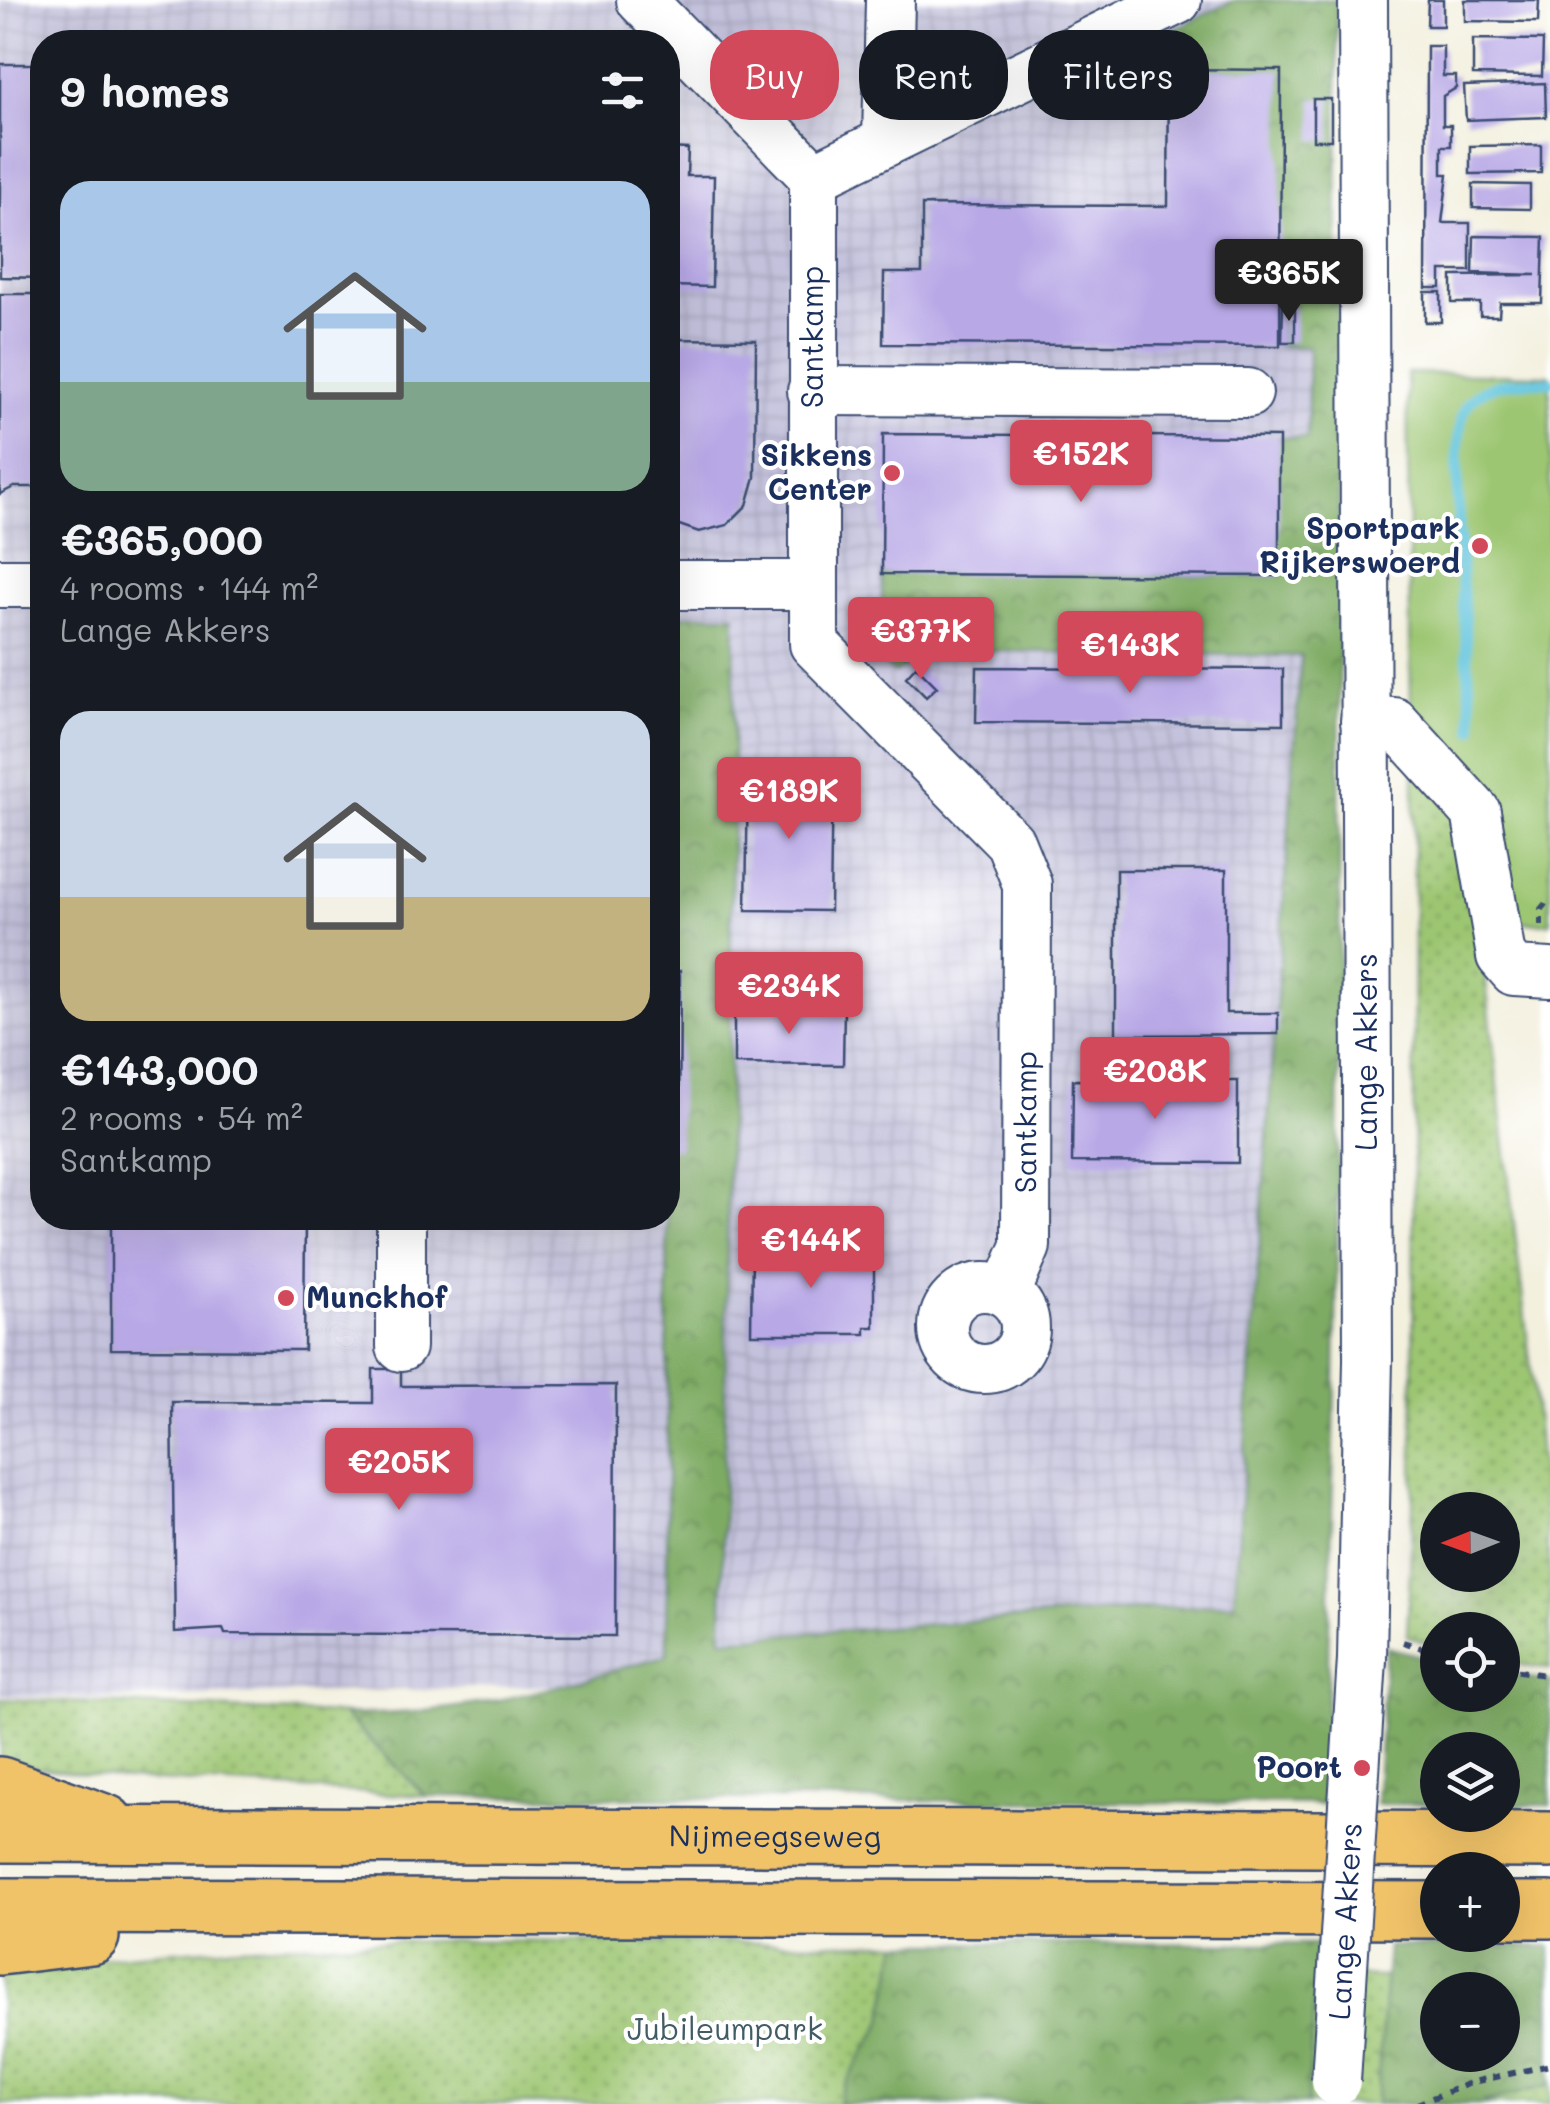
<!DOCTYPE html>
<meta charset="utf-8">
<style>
:root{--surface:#171b24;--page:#20242c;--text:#f1f3f6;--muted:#9ea1a6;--accent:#d1495b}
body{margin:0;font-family:Mali,sans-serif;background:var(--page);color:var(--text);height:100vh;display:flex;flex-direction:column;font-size:38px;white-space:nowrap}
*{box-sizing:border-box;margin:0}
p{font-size:32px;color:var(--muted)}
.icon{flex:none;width:55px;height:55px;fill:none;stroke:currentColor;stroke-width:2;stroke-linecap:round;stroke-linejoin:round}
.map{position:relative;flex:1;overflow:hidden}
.side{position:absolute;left:30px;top:30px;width:650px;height:1200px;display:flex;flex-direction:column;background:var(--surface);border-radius:40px;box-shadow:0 10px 40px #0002}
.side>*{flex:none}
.hud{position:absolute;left:710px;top:30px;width:690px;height:90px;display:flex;gap:20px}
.needle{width:65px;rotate:269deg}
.fabs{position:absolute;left:1420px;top:1492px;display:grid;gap:20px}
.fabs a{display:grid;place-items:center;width:100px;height:100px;border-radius:50%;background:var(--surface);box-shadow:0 10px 40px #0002;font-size:50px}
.price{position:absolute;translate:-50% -85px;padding:0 22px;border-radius:10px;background:var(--accent);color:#fff;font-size:32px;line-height:65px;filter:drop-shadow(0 2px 5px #0008)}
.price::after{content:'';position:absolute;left:50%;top:60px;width:30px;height:22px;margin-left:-15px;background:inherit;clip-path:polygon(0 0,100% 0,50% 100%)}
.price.selected{background:#222;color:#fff}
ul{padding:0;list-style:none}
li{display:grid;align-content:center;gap:20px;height:530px;padding:0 30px}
li span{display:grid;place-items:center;height:310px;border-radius:30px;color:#555}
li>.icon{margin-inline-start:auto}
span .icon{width:180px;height:180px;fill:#fffc;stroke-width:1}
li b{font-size:42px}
h2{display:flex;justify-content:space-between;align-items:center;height:120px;padding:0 30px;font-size:42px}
.tag{padding:0 35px;border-radius:40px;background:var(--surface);box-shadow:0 10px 40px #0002;font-size:35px;line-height:90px}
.tag.selected{background:var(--accent);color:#fff}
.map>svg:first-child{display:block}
.industrial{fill:url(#industrial-grid);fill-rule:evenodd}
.grass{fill:url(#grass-dots);stroke:#5c7a68;stroke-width:2.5;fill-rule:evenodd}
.forest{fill:url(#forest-crowns);stroke:#4c6d61;stroke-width:2.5;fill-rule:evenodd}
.garden{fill:#9dc672;stroke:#5c7a68;stroke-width:2.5}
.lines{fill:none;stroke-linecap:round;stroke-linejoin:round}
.stream{stroke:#60c4de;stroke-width:11}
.building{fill:#b8a8e6}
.minor-casing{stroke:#3b4c71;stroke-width:52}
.highway-casing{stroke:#3b4c71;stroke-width:60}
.path{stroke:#3b4c71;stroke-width:6;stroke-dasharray:8 8;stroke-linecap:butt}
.minor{stroke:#fff;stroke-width:48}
.highway{stroke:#f1c369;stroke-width:55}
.minor-bridge-casing{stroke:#3b4c71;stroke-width:52;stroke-linecap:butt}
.minor-bridge{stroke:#fff;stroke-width:48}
.poi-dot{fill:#d1495b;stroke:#fff;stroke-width:4}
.labels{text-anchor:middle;stroke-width:8;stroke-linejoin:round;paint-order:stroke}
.street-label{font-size:30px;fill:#1b2f5e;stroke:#fff}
.poi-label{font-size:30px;font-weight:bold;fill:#1b2f5e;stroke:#fff;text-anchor:end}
.park-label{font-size:30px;fill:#425c64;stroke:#fff}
</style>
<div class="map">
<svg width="1550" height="2104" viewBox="0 0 1550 2104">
<defs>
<pattern id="industrial-grid" width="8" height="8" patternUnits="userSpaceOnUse" patternTransform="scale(2.5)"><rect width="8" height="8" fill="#c3c1db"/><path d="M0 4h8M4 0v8" fill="none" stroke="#a7a6be"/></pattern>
<pattern id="grass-dots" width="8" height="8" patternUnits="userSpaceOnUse" patternTransform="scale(2.5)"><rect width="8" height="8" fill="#9dc672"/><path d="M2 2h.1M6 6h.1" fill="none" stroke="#7fa161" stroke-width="1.8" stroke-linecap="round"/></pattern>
<pattern id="forest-crowns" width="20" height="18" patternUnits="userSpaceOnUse" patternTransform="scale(2.5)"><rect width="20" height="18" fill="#7eab64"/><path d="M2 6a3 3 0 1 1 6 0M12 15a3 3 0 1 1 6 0" fill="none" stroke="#668c56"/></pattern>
</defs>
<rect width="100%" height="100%" fill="#fff"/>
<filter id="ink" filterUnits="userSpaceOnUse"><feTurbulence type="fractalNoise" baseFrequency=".01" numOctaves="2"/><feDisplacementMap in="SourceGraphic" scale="20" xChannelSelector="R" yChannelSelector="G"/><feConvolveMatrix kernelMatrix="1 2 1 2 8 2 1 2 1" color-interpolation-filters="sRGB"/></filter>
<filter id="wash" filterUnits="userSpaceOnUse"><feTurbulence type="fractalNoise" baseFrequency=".0048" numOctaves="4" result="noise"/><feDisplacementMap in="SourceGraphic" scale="40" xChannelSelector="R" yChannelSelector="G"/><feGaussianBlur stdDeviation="2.25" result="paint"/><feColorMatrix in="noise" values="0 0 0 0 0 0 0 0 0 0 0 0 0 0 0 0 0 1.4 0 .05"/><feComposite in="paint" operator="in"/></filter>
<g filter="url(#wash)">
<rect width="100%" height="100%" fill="#f3f0de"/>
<path class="industrial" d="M 0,0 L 1306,0 L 1330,775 L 1277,1664 L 101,1699 L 0,1696 ZM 42,42 L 668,42 L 668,1218 L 42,1218 Z"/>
<path class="grass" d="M 1414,763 L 1468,827 L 1537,1421 L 1550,1577 L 1550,1669 L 1503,1662 L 1502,1630 L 1438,1630 L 1437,1647 L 1407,1636 L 1413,1506 ZM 1438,1510 L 1502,1510 L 1502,1575 L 1438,1575 Z
M 0,1699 L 343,1714 L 426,1796 L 125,1779 L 0,1763 Z
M 898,1943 L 895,1961 L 1412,1978 L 1550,1975 L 1550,2104 L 0,2104 L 0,1970 C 289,1927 605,1944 898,1943 ZM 1438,1990 L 1502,1990 L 1502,2055 L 1438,2055 Z"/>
<path class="forest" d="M 1235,0 L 1337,0 C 1339,601 1347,1203 1323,1804 L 426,1796 L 343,1714 C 462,1717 554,1688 667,1655 L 668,615 L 735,615 L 722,1639 L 1234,1603 L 1301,656 L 931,650 L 894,673 L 862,641 L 849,615 L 882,614 L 882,573 L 1276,576 L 1277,437 L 1307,438 L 1309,347 L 1276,346 L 1278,71 L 1168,70 L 1167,33 Z
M 1386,1647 L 1437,1660 L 1438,1695 L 1502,1695 L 1503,1674 L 1550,1681 L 1550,1805 L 1503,1805 L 1502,1750 L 1438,1750 L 1437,1804 L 1376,1804 Z
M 898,1943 L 1318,1944 L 1307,2104 L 838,2104 L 842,2090 L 883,2021 Z
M 1388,1946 L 1550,1946 L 1550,2085 L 1480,2104 L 1376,2104 ZM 1502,1990 L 1502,2055 L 1438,2055 L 1438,1990 Z"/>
<path class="garden" d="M 1407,373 L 1550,375 L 1550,923 L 1515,922 L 1411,717 Z"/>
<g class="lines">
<path class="stream" d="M 1473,729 C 1470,676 1445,440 1466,407 C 1484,379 1520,381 1550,382"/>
</g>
<g id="blocks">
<path class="building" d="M 1428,0 L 1443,0 L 1443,26 L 1427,26 Z
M 1465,0 L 1539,0 L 1538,22 L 1465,21 Z
M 134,36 L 256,37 L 256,42 L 134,42 Z
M 376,37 L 491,38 L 491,42 L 376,42 Z
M 1473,39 L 1543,40 L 1542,76 L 1473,75 Z
M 1427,46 L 1443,46 L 1443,76 L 1456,76 L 1456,88 L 1443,96 L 1443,125 L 1451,125 L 1451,146 L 1442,146 L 1442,174 L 1448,174 L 1442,223 L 1470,223 L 1470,271 L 1441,271 L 1441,288 L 1426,288 Z
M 0,64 L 42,64 L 42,278 L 0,277 Z
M 1169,69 L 1281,70 L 1280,346 L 883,344 L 884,273 L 922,273 L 922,205 L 1168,206 Z
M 1545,83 L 1546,117 L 1466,120 L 1464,86 Z
M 1313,99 L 1331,99 L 1331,140 L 1313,140 Z
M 1541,145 L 1541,173 L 1470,174 L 1470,146 Z
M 668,148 L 688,149 L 687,176 L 714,176 L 712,287 L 668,286 Z
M 1473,184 L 1530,185 L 1530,209 L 1473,208 Z
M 1474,236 L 1544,237 L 1542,303 L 1500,303 L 1499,316 L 1480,316 L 1480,303 L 1452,303 L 1452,276 L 1536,275 L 1473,273 Z
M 1425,292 L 1441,292 L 1441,322 L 1425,322 Z
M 0,294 L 42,294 L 42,487 L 14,487 L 0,494 Z
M 1283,306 L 1295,306 L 1295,342 L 1282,342 Z
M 668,339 L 756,340 L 755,477 L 747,505 L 727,525 L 699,532 L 668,521 Z
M 883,434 L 1279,437 L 1279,576 L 882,574 Z
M 916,666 L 937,687 L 926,697 L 906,677 Z
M 977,667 L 1283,669 L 1283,724 L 976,722 Z
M 748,774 L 832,774 L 830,911 L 746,910 Z
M 1116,870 L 1226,870 L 1226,1013 L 1278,1013 L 1278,1034 L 1116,1035 Z
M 668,971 L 680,971 L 679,1149 L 668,1149 Z
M 734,1009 L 844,1009 L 843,1065 L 734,1064 Z
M 1073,1080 L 1238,1081 L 1238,1163 L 1072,1162 Z
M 111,1218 L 305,1218 L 304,1350 L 111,1349 Z
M 752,1248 L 865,1248 L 865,1269 L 874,1269 L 874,1327 L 865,1327 L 865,1334 L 751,1334 Z
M 373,1369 L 401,1369 L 401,1386 L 616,1385 L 615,1636 L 225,1634 L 223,1629 L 175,1632 L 172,1402 L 373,1403 Z"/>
</g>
</g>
<g filter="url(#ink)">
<use href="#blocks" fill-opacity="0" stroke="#3b4c71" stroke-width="2.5"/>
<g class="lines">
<defs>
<g id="minor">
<path d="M 641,0 L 814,177"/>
<path d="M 887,141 L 890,0"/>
<path d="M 812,391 L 1248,393"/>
<path d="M 0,583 L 42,583"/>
<path d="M 668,585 L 811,585"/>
<path d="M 1365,721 L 1394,722 L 1476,812 L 1501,956 L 1514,971 L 1550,973"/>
<path d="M 401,1218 L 401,1347"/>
<circle cx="984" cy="1328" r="41"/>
<path id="s1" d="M 1006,1293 L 1026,1246 L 1027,884 L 1010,842 L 814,644 L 814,177 L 1177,0"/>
<path d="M 1362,1659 L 1368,1359 L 1363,0"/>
</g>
<g id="highway">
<path d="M 0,1785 L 106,1823"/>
<path id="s2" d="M 0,1834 L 1550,1840"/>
<path d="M 0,1906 L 1438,1910"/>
<path d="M 1502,1910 L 1550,1910"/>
<path d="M 0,1947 L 91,1936"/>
</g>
</defs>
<use href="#minor" class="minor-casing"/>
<use href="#highway" class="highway-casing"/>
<path class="path" d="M 1541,926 L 1541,909 L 1550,898
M 1403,1642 L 1438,1653
M 1502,1668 L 1550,1676
M 1417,2104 L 1473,2082 L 1550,2065"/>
<use href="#minor" class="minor"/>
<use href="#highway" class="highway"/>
<defs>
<g id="minor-bridge">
<path id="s3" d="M 1336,2081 L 1362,1659"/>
</g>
</defs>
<use href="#minor-bridge" class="minor-bridge-casing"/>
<use href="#minor-bridge" class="minor-bridge"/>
</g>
</g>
<g class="poi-dot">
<circle cx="892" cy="473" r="10"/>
<circle cx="1480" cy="546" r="10"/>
<circle cx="286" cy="1298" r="10"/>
<circle cx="1362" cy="1768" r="10"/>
</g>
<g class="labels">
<g class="street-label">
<text transform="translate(813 337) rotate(-90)" y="10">Santkamp</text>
<text transform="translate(1367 1052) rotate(-90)" y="10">Lange Akkers</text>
<text dy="10" stroke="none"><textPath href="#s1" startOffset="175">Santkamp</textPath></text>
<text dy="10" stroke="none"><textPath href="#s2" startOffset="775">Nijmeegseweg</textPath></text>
<text dy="10" stroke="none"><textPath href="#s3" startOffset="160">Lange Akkers</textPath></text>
</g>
<g class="poi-label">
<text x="872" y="466">Sikkens<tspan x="872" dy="34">Center</tspan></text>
<text x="1460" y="539">Sportpark<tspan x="1460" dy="34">Rijkerswoerd</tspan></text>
<text x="306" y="1308" text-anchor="start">Munckhof</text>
<text x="1342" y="1778">Poort</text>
</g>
<g class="park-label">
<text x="725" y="2040">Jubileumpark</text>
</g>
</g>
</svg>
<div class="fabs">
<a><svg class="needle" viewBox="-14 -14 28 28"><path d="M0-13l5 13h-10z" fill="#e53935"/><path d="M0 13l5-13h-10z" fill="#9ea1a6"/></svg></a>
<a><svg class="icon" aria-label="locate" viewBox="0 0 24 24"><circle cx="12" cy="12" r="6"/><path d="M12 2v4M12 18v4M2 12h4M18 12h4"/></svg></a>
<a><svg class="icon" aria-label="layers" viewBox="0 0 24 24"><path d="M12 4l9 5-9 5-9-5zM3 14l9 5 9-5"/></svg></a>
<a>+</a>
<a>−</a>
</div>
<b class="price selected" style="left:1289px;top:324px">€365K</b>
<b class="price" style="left:1081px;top:505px">€152K</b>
<b class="price" style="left:921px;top:682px">€377K</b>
<b class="price" style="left:1130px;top:696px">€143K</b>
<b class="price" style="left:789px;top:842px">€189K</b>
<b class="price" style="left:789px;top:1037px">€234K</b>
<b class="price" style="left:1155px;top:1122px">€208K</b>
<b class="price" style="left:811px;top:1291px">€144K</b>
<b class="price" style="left:399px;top:1513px">€205K</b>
<div class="hud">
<a class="tag selected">Buy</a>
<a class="tag">Rent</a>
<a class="tag">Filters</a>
</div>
<section class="side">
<h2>9 homes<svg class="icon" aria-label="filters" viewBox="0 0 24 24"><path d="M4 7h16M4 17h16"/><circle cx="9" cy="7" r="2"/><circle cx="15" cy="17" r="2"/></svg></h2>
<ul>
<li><span style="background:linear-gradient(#a9c7e8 65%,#7fa58c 0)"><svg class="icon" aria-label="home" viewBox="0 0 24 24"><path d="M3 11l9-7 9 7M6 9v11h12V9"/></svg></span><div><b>€365,000</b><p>4 rooms · 144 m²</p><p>Lange Akkers</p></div></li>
<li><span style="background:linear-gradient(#c9d6e8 60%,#c2b280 0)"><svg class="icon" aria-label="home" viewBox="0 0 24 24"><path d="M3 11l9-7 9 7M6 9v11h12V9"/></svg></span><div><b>€143,000</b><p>2 rooms · 54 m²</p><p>Santkamp</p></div></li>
</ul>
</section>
</div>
